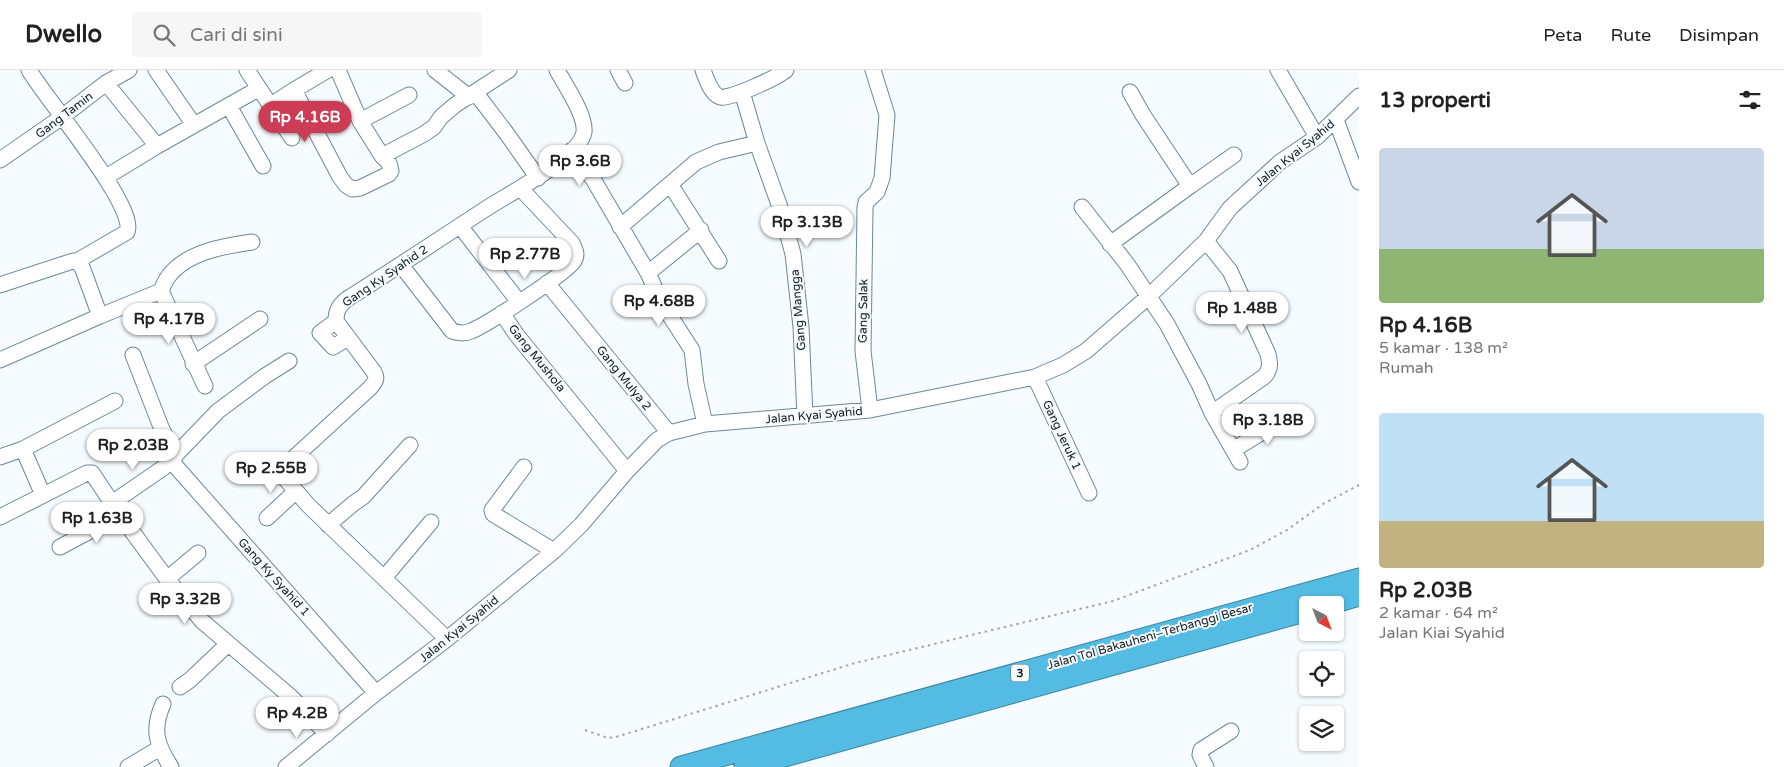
<!DOCTYPE html>
<html lang="id">
<meta charset="utf-8">
<style>
:root{--surface:#fff;--page:#f6f6f6;--text:#222;--muted:#767676;--line:#e0e0e0;--accent:#cc3c55}
body{margin:0;font-family:"Varela Round",sans-serif;background:var(--page);color:var(--text);height:100vh;display:flex;flex-direction:column;font-size:19px;white-space:nowrap}
*{box-sizing:border-box;margin:0}
p{font-size:16px;color:var(--muted)}
.icon{flex:none;width:28px;height:28px;fill:none;stroke:currentColor;stroke-width:2;stroke-linecap:round;stroke-linejoin:round}
.map{position:relative;flex:1;overflow:hidden}
.side{display:flex;flex-direction:column;background:var(--surface);width:425px}
.side>*{flex:none}
.needle{width:32px;rotate:138deg}
.fabs{position:absolute;left:1299px;top:526px;display:grid;gap:10px}
.fabs a{display:grid;place-items:center;width:45px;height:45px;border-radius:5px;background:var(--surface);box-shadow:0 1px 4px #0004;font-size:25px}
.price{position:absolute;translate:-50% -42px;padding:0 11px;border-radius:18px;background:#fff;color:#222;font-size:16px;line-height:32px;filter:drop-shadow(0 1px 2px #0008)}
.price::after{content:'';position:absolute;left:50%;top:30px;width:15px;height:11px;margin-left:-8px;background:inherit;clip-path:polygon(0 0,100% 0,50% 100%)}
.price.on{background:var(--accent);color:#fff}
ul{padding:0;list-style:none}
li{display:grid;align-content:center;gap:10px;height:265px;padding:0 20px}
li span{display:grid;place-items:center;height:155px;border-radius:5px;color:#555}
li>.icon{margin-inline-start:auto}
span .icon{width:90px;height:90px;fill:#fffc;stroke-width:1}
li b{font-size:21px}
h2{display:flex;justify-content:space-between;align-items:center;height:60px;padding:0 20px;font-size:21px}
header{display:flex;align-items:center;gap:30px;box-sizing:border-box;height:70px;padding:0 25px;background:var(--surface);border-bottom:1px solid var(--line)}
header strong{font-size:24px}
nav{display:flex;gap:28px;margin-inline-start:auto;font-size:18px}
.search{width:350px;height:45px;background:var(--page);display:flex;align-items:center;gap:12px;box-sizing:border-box;padding:0 18px;border-radius:5px;color:var(--muted);font-size:19px}
main{display:flex;flex:1;min-height:0}
.map>svg:first-child{display:block}
.lines{fill:none;stroke-linecap:round;stroke-linejoin:round}
.minor-casing{stroke:#6a8995;stroke-width:17}
.highway-casing{stroke:#3c849e;stroke-width:23}
.path{stroke:#a0a8ac;stroke-width:2;stroke-dasharray:2.5 4;stroke-linecap:butt}
.minor{stroke:#fff;stroke-width:15}
.highway{stroke:#54bce2;stroke-width:21}
.labels{text-anchor:middle;stroke-width:4;stroke-linejoin:round;paint-order:stroke}
.shield{fill:#f5fbfe;stroke:#555f63;stroke-width:1}
.shield-label{font-size:11px;font-weight:bold;fill:#101c21}
.street-label{font-size:12px;fill:#101c21;stroke:#f5fbfe}
</style>
<header>
<strong>Dwello</strong>
<div class="search"><svg class="icon" aria-label="search" viewBox="0 0 24 24"><circle cx="10" cy="10" r="6"/><path d="M15 15l6 6"/></svg>Cari di sini</div>
<nav><a>Peta</a><a>Rute</a><a>Disimpan</a></nav>
</header>
<main>
<div class="map">
<svg width="1359" height="697" viewBox="0 0 1359 697">
<rect width="100%" height="100%" fill="#f5fbfe"/>
<g class="lines">
<defs>
<path id="minor" d="M 156,0 L 194,55
M 247,0 L 292,68
M 435,0 L 469,27
M 618,0 L 625,13
M 703,0 C 706,8 711,24 720,27 C 729,30 778,7 786,0
M 1278,0 L 1317,67
M 106,13 L 157,76
M 294,20 L 328,0
M 475,22 L 507,64 L 538,108
M 742,22 L 757,73 L 781,140 L 793,184 L 801,257 L 805,346
M 271,35 L 294,20 L 340,107 L 346,115 L 352,119 L 360,118 L 389,104 L 391,101 L 389,93 L 382,86 L 360,51 L 338,0
M 229,36 L 263,96
M 1336,50 L 1359,112
M 360,51 L 409,25
M 572,80 L 593,109 L 648,203 L 657,223 L 670,246 L 692,280 L 696,314 L 705,354
M 382,86 L 424,64 L 434,57 L 441,47 L 455,35 L 509,0
M 0,90 L 62,47 L 106,13 L 129,0
M 106,107 L 157,76 L 258,19
M 670,114 L 719,191
M 1190,116 L 1234,85
M 1082,137 L 1127,194 L 1167,254 L 1199,314 L 1212,343 L 1240,392
M 460,156 L 519,232
M 620,157 L 696,92 L 719,82 L 757,73
M 1206,171 L 1230,201 L 1268,284 C 1270,293 1271,298 1265,306 L 1212,343
M 1110,174 L 1190,116 L 1143,45 L 1130,22
M 77,191 L 82,197 L 100,246
M 401,195 L 452,261 C 459,263 464,264 471,261 C 485,256 568,202 574,191 C 578,185 575,179 572,173 L 521,119
M 648,203 L 701,160
M 547,213 L 669,363
M 0,215 L 73,191 L 77,191 L 127,162 C 138,137 45,28 29,0
M 161,221 L 205,316
M 502,243 L 516,264 L 627,401
M 336,251 L 320,263 L 333,277 L 348,268
M 133,285 L 161,357 L 175,387
M 0,290 L 100,246 L 161,221 C 163,216 165,211 168,207 C 186,182 224,176 252,172
M 193,294 L 260,249
M 1035,307 L 1089,423
M 870,340 L 863,281 L 865,138 L 866,132 L 877,122 L 882,108 L 887,45 L 873,0
M 23,379 L 115,331
M 1233,380 L 1287,347
M 0,387 L 23,379 L 43,425
M 171,391 L 376,623
M 524,397 L 492,440 L 493,444 L 554,481
M 112,433 L 163,398 L 218,341 L 265,306 L 289,291
M 0,447 L 87,403 L 92,403 L 120,445 L 167,509 L 202,551 L 291,627 L 327,664
M 267,448 L 295,422
M 328,455 L 354,433 L 363,427 L 410,375
M 60,477 L 120,445
M 384,508 L 431,452
M 167,509 L 198,483
M 447,569 L 308,435 L 282,405 L 286,395 L 370,318 C 375,312 378,309 374,302 L 336,251 C 336,240 339,236 347,229 C 393,200 438,170 484,140 C 506,125 580,88 584,62 C 586,45 565,15 557,0
M 180,617 L 190,610 L 228,574
M 163,634 C 152,659 156,674 171,697
M 128,697 L 160,678
M 286,697 L 376,623 L 447,569 L 554,481 L 581,455 L 627,401 L 657,370 L 669,363 L 705,354 L 870,340 L 1035,307 L 1063,295 L 1086,281 L 1148,227 L 1206,171 L 1230,138 L 1280,92 L 1317,67 L 1359,26
M 1206,697 L 1200,685 L 1201,680 L 1231,661"/>
<path id="highway" d="M 1325,535 L 1359,525
M 681,697 L 1359,509
M 745,697 L 1308,540"/>
</defs>
<use href="#minor" class="minor-casing"/>
<use href="#highway" class="highway-casing"/>
<path class="path" d="M 585,660 L 608,668 L 616,667 L 855,593 L 1113,531 L 1250,480 L 1287,460 L 1323,434 L 1359,415"/>
<use href="#minor" class="minor"/>
<use href="#highway" class="highway"/>
</g>
<g class="labels">
<rect class="shield" x="1011" y="594.5" width="18" height="17" rx="4"/>
<g class="shield-label">
<text x="1020" y="607">3</text>
</g>
<g class="street-label">
<text transform="translate(64 45) rotate(-37)" y="4">Gang Tamin</text>
<text transform="translate(1295 83) rotate(-39)" y="4">Jalan Kyai Syahid</text>
<text transform="translate(385 206) rotate(-34)" y="4">Gang Ky Syahid 2</text>
<text transform="translate(798 240) rotate(-95)" y="4">Gang Mangga</text>
<text transform="translate(863 241) rotate(-89)" y="4">Gang Salak</text>
<text transform="translate(537 288) rotate(51)" y="4">Gang Mushola</text>
<text transform="translate(624 308) rotate(51)" y="4">Gang Mulya 2</text>
<text transform="translate(814 345) rotate(-5)" y="4">Jalan Kyai Syahid</text>
<text transform="translate(1062 365) rotate(65)" y="4">Gang Jeruk 1</text>
<text transform="translate(274 507) rotate(48)" y="4">Gang Ky Syahid 1</text>
<text transform="translate(459 559) rotate(-39)" y="4">Jalan Kyai Syahid</text>
<text transform="translate(1150 566) rotate(-16)" y="4">Jalan Tol Bakauheni–Terbanggi Besar</text>
</g>
</g>
</svg>
<div class="fabs">
<a><svg class="needle" viewBox="-14 -14 28 28"><path d="M0-13l5 13h-10z" fill="#e53935"/><path d="M0 13l5-13h-10z" fill="#767676"/></svg></a>
<a><svg class="icon" aria-label="locate" viewBox="0 0 24 24"><circle cx="12" cy="12" r="6"/><path d="M12 2v4M12 18v4M2 12h4M18 12h4"/></svg></a>
<a><svg class="icon" aria-label="layers" viewBox="0 0 24 24"><path d="M12 4l9 5-9 5-9-5zM3 14l9 5 9-5"/></svg></a>
</div>
<b class="price on" style="left:305px;top:73px">Rp 4.16B</b>
<b class="price" style="left:580px;top:117px">Rp 3.6B</b>
<b class="price" style="left:807px;top:178px">Rp 3.13B</b>
<b class="price" style="left:525px;top:210px">Rp 2.77B</b>
<b class="price" style="left:659px;top:257px">Rp 4.68B</b>
<b class="price" style="left:1242px;top:264px">Rp 1.48B</b>
<b class="price" style="left:169px;top:275px">Rp 4.17B</b>
<b class="price" style="left:1268px;top:376px">Rp 3.18B</b>
<b class="price" style="left:133px;top:401px">Rp 2.03B</b>
<b class="price" style="left:271px;top:424px">Rp 2.55B</b>
<b class="price" style="left:97px;top:474px">Rp 1.63B</b>
<b class="price" style="left:185px;top:555px">Rp 3.32B</b>
<b class="price" style="left:297px;top:669px">Rp 4.2B</b>
</div>
<section class="side">
<h2>13 properti<svg class="icon" aria-label="filters" viewBox="0 0 24 24"><path d="M4 7h16M4 17h16"/><circle cx="9" cy="7" r="2"/><circle cx="15" cy="17" r="2"/></svg></h2>
<ul>
<li><span style="background:linear-gradient(#c9d6e8 65%,#8fb573 0)"><svg class="icon" aria-label="home" viewBox="0 0 24 24"><path d="M3 11l9-7 9 7M6 9v11h12V9"/></svg></span><div><b>Rp 4.16B</b><p>5 kamar · 138 m²</p><p>Rumah</p></div></li>
<li><span style="background:linear-gradient(#bfe0f5 70%,#c2b280 0)"><svg class="icon" aria-label="home" viewBox="0 0 24 24"><path d="M3 11l9-7 9 7M6 9v11h12V9"/></svg></span><div><b>Rp 2.03B</b><p>2 kamar · 64 m²</p><p>Jalan Kiai Syahid</p></div></li>
</ul>
</section>
</main>
